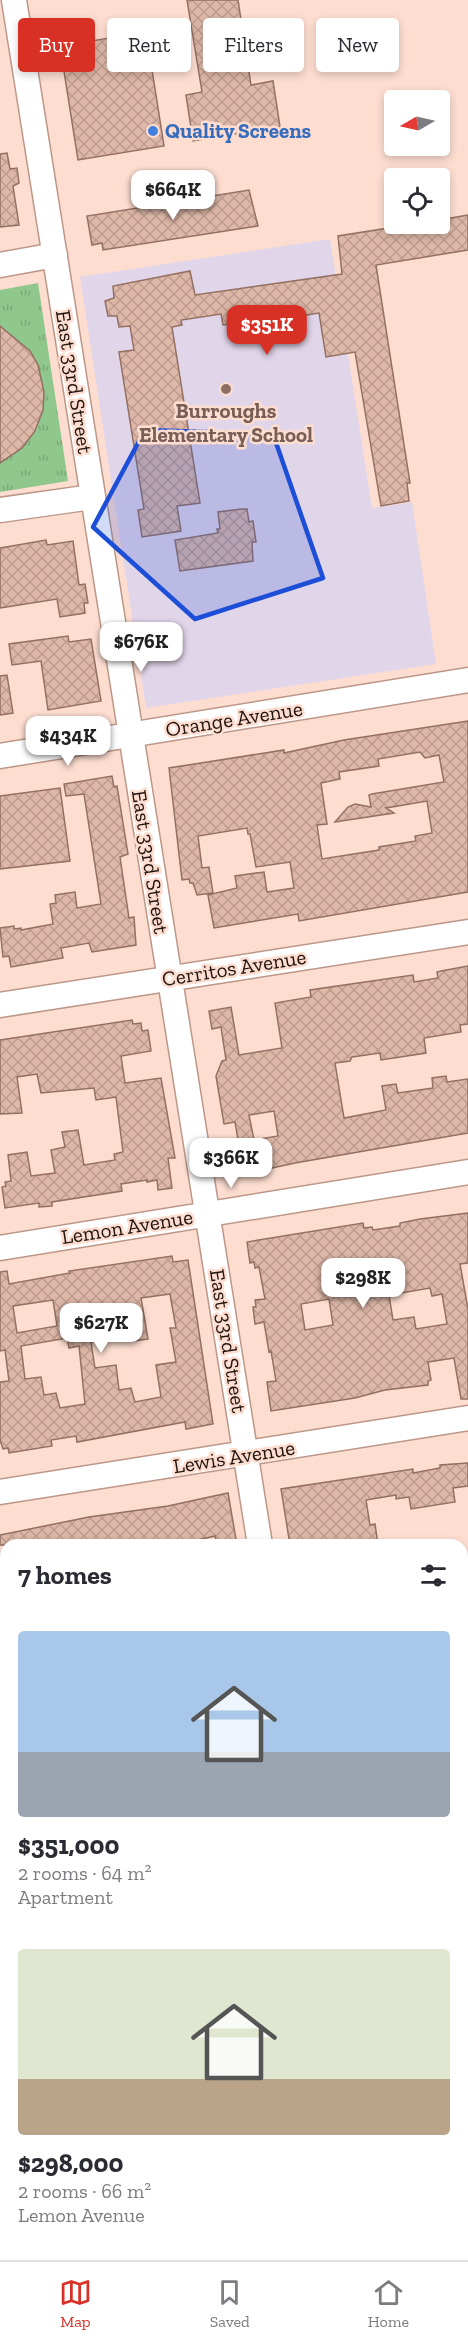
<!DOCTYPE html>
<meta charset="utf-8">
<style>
:root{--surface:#fff;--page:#f2f2f3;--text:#2b2b33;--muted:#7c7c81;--line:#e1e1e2;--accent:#d93025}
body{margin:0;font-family:"Zilla Slab",serif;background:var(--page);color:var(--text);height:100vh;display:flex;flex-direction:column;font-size:22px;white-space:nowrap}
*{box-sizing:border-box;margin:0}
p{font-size:20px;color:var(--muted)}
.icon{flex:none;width:33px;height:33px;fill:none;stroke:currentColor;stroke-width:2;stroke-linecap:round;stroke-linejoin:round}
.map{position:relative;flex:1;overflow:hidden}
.sheet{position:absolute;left:0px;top:1539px;width:468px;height:722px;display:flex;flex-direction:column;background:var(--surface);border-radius:18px 18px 0 0;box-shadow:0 3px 9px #0003}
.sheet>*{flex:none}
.guide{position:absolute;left:18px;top:18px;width:432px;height:54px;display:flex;gap:12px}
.needle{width:39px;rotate:261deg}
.tools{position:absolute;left:384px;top:90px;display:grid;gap:12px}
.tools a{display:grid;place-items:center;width:66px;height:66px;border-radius:6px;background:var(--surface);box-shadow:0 3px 9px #0003;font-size:30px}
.price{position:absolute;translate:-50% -51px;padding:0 14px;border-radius:12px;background:#fff;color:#222;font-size:20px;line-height:39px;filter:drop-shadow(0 2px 3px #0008)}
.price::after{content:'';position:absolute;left:50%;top:36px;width:18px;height:14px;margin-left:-9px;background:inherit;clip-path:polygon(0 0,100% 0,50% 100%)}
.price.on{background:var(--accent);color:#fff}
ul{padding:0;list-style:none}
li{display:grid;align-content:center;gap:12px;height:318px;padding:0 18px}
li span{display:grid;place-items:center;height:186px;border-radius:6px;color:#555}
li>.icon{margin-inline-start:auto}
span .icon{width:108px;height:108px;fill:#fffc;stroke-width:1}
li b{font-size:26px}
h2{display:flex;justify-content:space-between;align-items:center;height:72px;padding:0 18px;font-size:26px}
.tag{padding:0 21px;border-radius:6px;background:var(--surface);box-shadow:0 3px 9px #0003;font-size:21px;line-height:54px}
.tag.on{background:var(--accent);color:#fff}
.tab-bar{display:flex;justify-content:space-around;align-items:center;height:84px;border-top:2px solid var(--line);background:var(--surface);font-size:16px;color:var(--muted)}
.tab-bar a{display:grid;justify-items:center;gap:3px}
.tab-bar .on{color:var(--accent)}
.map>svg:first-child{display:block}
.built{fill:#fecfbc}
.education{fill:#e1d5e9}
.park{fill:url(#park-tufts)}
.building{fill:url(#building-cross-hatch);stroke:#937061;stroke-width:1.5;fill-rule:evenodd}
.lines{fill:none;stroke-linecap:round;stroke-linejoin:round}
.minor-casing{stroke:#bc9788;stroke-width:27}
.minor{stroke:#fff;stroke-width:24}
.marked{fill:#1d4ed8;fill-opacity:0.2;stroke:#1d4ed8;stroke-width:4.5;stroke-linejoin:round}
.shop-dot{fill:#3f7fe0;stroke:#fdddd0;stroke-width:2}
.education-dot{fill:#8d6e63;stroke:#fdddd0;stroke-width:2}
.labels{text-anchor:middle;stroke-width:5;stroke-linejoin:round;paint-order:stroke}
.shop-label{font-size:21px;font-weight:bold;fill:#366cbe;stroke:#fdddd0;text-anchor:start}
.street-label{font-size:21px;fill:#21140e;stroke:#fdddd0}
.education-label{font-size:21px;font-weight:bold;fill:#785e54;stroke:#fdddd0}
</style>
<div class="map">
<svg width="468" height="2260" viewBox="0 0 468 2260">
<defs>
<pattern id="park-tufts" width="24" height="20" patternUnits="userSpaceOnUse" patternTransform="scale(1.5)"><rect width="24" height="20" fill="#8fc78c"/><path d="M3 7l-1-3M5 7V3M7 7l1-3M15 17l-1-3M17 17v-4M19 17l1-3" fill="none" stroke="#7baa78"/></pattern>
<pattern id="building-cross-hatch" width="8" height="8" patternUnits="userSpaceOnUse" patternTransform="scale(1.5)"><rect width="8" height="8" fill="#ddb7a7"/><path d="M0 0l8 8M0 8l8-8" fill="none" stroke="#bd9c8f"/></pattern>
</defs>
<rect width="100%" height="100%" fill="#fdddd0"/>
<path class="built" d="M 468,1682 L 468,2260 L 408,2260 L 407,2255 L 462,2254 L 462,1683 Z"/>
<path class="education" d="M 330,239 L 372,508 L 412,502 L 436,664 L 146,708 L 80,277 Z"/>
<path class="park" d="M 38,283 L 68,481 L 0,492 L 0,290 Z"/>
<path class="building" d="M 187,0 L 238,0 L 251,85 L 273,81 L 280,127 L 193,141 L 186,95 L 202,92 Z
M 146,32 L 164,146 L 78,160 L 60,46 Z
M 7,153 L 10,169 L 17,168 L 19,183 L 13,186 L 19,225 L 0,227 L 0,154 Z
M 249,190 L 258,226 L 103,250 L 102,243 L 92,245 L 87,216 Z
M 468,215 L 468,250 L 376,265 L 410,483 L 407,483 L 409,501 L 381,506 L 355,352 L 326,357 L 319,313 L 301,316 L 300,313 L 223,325 L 221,314 L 181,320 L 182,325 L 172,327 L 200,503 L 177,506 L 181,531 L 142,537 L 138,510 L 144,509 L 119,352 L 134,350 L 130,326 L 119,327 L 117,316 L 108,316 L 105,301 L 114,298 L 113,286 L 190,271 L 195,295 L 342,274 L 338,236 L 414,224 L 440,224 L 440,220 Z
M 0,326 L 30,351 L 38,365 L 44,392 L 43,410 L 35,431 L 22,448 L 0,463 Z
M 242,509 L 247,509 L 249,522 L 253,521 L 256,542 L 252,542 L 253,561 L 180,571 L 175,540 L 218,533 L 217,529 L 220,529 L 218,512 Z
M 46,540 L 47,545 L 73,541 L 79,585 L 85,584 L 88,603 L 84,603 L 85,613 L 60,617 L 57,599 L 0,608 L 0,548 Z
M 68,636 L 69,642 L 91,639 L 101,701 L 48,710 L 41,661 L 12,665 L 9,644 Z
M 7,675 L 13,713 L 0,715 L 0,676 Z
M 468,721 L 468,892 L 299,921 L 298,914 L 214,928 L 208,895 L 237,888 L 235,876 L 264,872 L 267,892 L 294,888 L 290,862 L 256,867 L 250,834 L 248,834 L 247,828 L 198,836 L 202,868 L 209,867 L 213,893 L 197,895 L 193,883 L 190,883 L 189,879 L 182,880 L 169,768 L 284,750 L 284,753 L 344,740 ZM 420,752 L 425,758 L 439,755 L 444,782 L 372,794 L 369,795 L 371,807 L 355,804 L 348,807 L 335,822 L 394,813 L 386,808 L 427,801 L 432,833 L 415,836 L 416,841 L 379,847 L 379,850 L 322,859 L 317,825 L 327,824 L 321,783 L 340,779 L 339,772 L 379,766 L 378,759 Z
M 112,776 L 114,787 L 117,786 L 128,854 L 120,857 L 129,918 L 134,917 L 136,945 L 92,952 L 89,943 L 61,948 L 63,958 L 11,967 L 9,956 L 3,957 L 0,928 L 14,926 L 14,929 L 21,928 L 21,930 L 53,924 L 50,904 L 56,903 L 55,895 L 75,892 L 77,908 L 101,904 L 84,794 L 66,796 L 64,784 Z
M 60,788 L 70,861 L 0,869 L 0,796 Z
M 468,966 L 468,1024 L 460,1025 L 461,1032 L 424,1038 L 426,1053 L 381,1060 L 380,1053 L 352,1057 L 350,1061 L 335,1063 L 344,1118 L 386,1110 L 382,1086 L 396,1084 L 398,1093 L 433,1088 L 432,1078 L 446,1076 L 447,1082 L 468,1079 L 468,1133 L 295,1163 L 231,1177 L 227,1153 L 240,1151 L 235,1122 L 224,1124 L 216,1076 L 222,1061 L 226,1060 L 221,1027 L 212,1029 L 209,1011 L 231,1007 L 239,1055 L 282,1048 L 275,1003 L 311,997 L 310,990 L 413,975 L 414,982 L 438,978 L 437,972 L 441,971 ZM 274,1111 L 278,1136 L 254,1140 L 249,1115 Z
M 132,1020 L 133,1024 L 141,1023 L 142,1031 L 148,1030 L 151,1051 L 121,1056 L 125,1083 L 161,1078 L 175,1158 L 168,1158 L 172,1188 L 158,1190 L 157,1180 L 147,1182 L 147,1180 L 121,1184 L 122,1191 L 52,1202 L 52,1206 L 39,1207 L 39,1203 L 5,1208 L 2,1187 L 6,1186 L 5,1182 L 11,1181 L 8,1155 L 27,1152 L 31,1176 L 55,1173 L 51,1150 L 65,1147 L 62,1132 L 78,1130 L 84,1165 L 115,1160 L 114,1154 L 123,1152 L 116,1097 L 96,1100 L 94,1088 L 41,1093 L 37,1074 L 17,1077 L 22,1113 L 0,1114 L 0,1040 Z
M 468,1213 L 468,1263 L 460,1264 L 468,1309 L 468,1399 L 461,1399 L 454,1358 L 428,1362 L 431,1380 L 428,1381 L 428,1385 L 385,1390 L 355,1398 L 271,1411 L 267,1382 L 276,1381 L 271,1351 L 269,1352 L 264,1322 L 255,1324 L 253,1307 L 256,1307 L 255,1300 L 265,1299 L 259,1267 L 255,1268 L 254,1262 L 250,1263 L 247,1242 L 363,1223 L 364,1228 L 372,1227 L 373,1230 L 400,1226 L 400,1223 L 420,1219 ZM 430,1288 L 432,1296 L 442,1294 L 447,1324 L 416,1329 L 414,1317 L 393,1320 L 389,1295 ZM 329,1299 L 333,1325 L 305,1330 L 301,1304 Z
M 172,1256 L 173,1262 L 188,1260 L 213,1424 L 186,1429 L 185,1422 L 77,1442 L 76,1436 L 51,1440 L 52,1446 L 9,1453 L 8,1448 L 3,1449 L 0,1440 L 0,1382 L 9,1381 L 5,1350 L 0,1351 L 0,1272 L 7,1271 L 9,1284 L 70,1273 L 69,1271 ZM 170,1294 L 176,1328 L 170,1328 L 176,1362 L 156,1365 L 161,1397 L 135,1402 L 131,1388 L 119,1390 L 116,1365 L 95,1368 L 91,1342 L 132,1335 L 133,1341 L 148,1339 L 141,1298 ZM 53,1300 L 57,1326 L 17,1333 L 13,1306 ZM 67,1338 L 69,1348 L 79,1346 L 85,1404 L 60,1408 L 56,1393 L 44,1395 L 41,1377 L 25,1379 L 21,1346 Z
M 468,1463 L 468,1486 L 453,1488 L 455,1502 L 411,1509 L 409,1497 L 396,1499 L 396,1495 L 366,1500 L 370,1525 L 375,1524 L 378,1545 L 290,1545 L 281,1489 L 413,1469 L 413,1473 L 440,1468 L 440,1465 Z
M 228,1493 L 237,1545 L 217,1545 L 215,1536 L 177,1545 L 0,1545 L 0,1535 L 89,1517 L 168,1506 Z"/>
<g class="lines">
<defs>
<path id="minor" d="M 14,0 L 260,1545
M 0,265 L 55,255
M 0,510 L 92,497
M 0,756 L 468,680
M 0,1005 L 468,932
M 0,1248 L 468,1172
M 0,1492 L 468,1418
M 462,1664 L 468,1664
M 0,1739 L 6,1738
M 0,1984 L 6,1983
M 0,2230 L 6,2229
M 382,2254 L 383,2260"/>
</defs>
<use href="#minor" class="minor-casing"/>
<use href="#minor" class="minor"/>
</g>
<path class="marked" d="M 145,430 L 273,434 L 323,578 L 195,619 L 93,527 Z"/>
<circle class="shop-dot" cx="153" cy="131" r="6"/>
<circle class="education-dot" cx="226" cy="389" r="6"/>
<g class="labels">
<g class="shop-label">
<text x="165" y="138">Quality Screens</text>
</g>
<g class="street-label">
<text transform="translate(74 382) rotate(81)" y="7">East 33rd Street</text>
<text transform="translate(234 719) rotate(-9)" y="7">Orange Avenue</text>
<text transform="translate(150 862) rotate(81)" y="7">East 33rd Street</text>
<text transform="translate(234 968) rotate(-9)" y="7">Cerritos Avenue</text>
<text transform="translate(127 1227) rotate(-9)" y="7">Lemon Avenue</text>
<text transform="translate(228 1341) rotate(81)" y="7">East 33rd Street</text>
<text transform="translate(234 1457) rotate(-9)" y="7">Lewis Avenue</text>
</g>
<g class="education-label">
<text x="226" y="418">Burroughs<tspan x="226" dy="24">Elementary School</tspan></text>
</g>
</g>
</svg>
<div class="tools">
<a><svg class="needle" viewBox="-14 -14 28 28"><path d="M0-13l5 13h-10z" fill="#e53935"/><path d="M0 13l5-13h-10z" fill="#7c7c81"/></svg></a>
<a><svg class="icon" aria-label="locate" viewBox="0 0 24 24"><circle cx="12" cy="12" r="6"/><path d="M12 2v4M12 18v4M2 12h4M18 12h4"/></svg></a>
</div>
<b class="price" style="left:173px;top:221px">$664K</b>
<b class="price on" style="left:267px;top:356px">$351K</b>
<b class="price" style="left:141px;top:673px">$676K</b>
<b class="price" style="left:68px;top:767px">$434K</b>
<b class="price" style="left:231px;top:1189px">$366K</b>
<b class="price" style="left:363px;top:1309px">$298K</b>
<b class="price" style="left:101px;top:1354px">$627K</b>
<div class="guide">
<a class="tag on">Buy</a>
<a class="tag">Rent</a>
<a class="tag">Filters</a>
<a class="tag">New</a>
</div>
<section class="sheet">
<h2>7 homes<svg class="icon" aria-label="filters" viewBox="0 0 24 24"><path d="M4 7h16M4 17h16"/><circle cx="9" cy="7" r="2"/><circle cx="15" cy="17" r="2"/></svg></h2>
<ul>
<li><span style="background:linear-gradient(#a9c7e8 65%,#9aa5b1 0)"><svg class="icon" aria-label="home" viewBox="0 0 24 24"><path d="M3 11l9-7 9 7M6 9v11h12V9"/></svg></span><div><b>$351,000</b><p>2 rooms · 64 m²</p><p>Apartment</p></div></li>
<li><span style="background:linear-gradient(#dfe7d0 70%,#b9a48a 0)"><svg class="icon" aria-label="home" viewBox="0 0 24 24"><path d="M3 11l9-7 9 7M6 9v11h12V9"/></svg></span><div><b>$298,000</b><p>2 rooms · 66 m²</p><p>Lemon Avenue</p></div></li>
</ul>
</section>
</div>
<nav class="tab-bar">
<a class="on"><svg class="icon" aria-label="map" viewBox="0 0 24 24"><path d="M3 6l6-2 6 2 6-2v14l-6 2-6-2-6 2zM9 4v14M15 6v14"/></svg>Map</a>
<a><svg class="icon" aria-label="saved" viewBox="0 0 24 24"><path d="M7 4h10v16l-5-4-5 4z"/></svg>Saved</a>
<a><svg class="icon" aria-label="home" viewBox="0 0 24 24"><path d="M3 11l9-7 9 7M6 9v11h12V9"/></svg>Home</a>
</nav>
